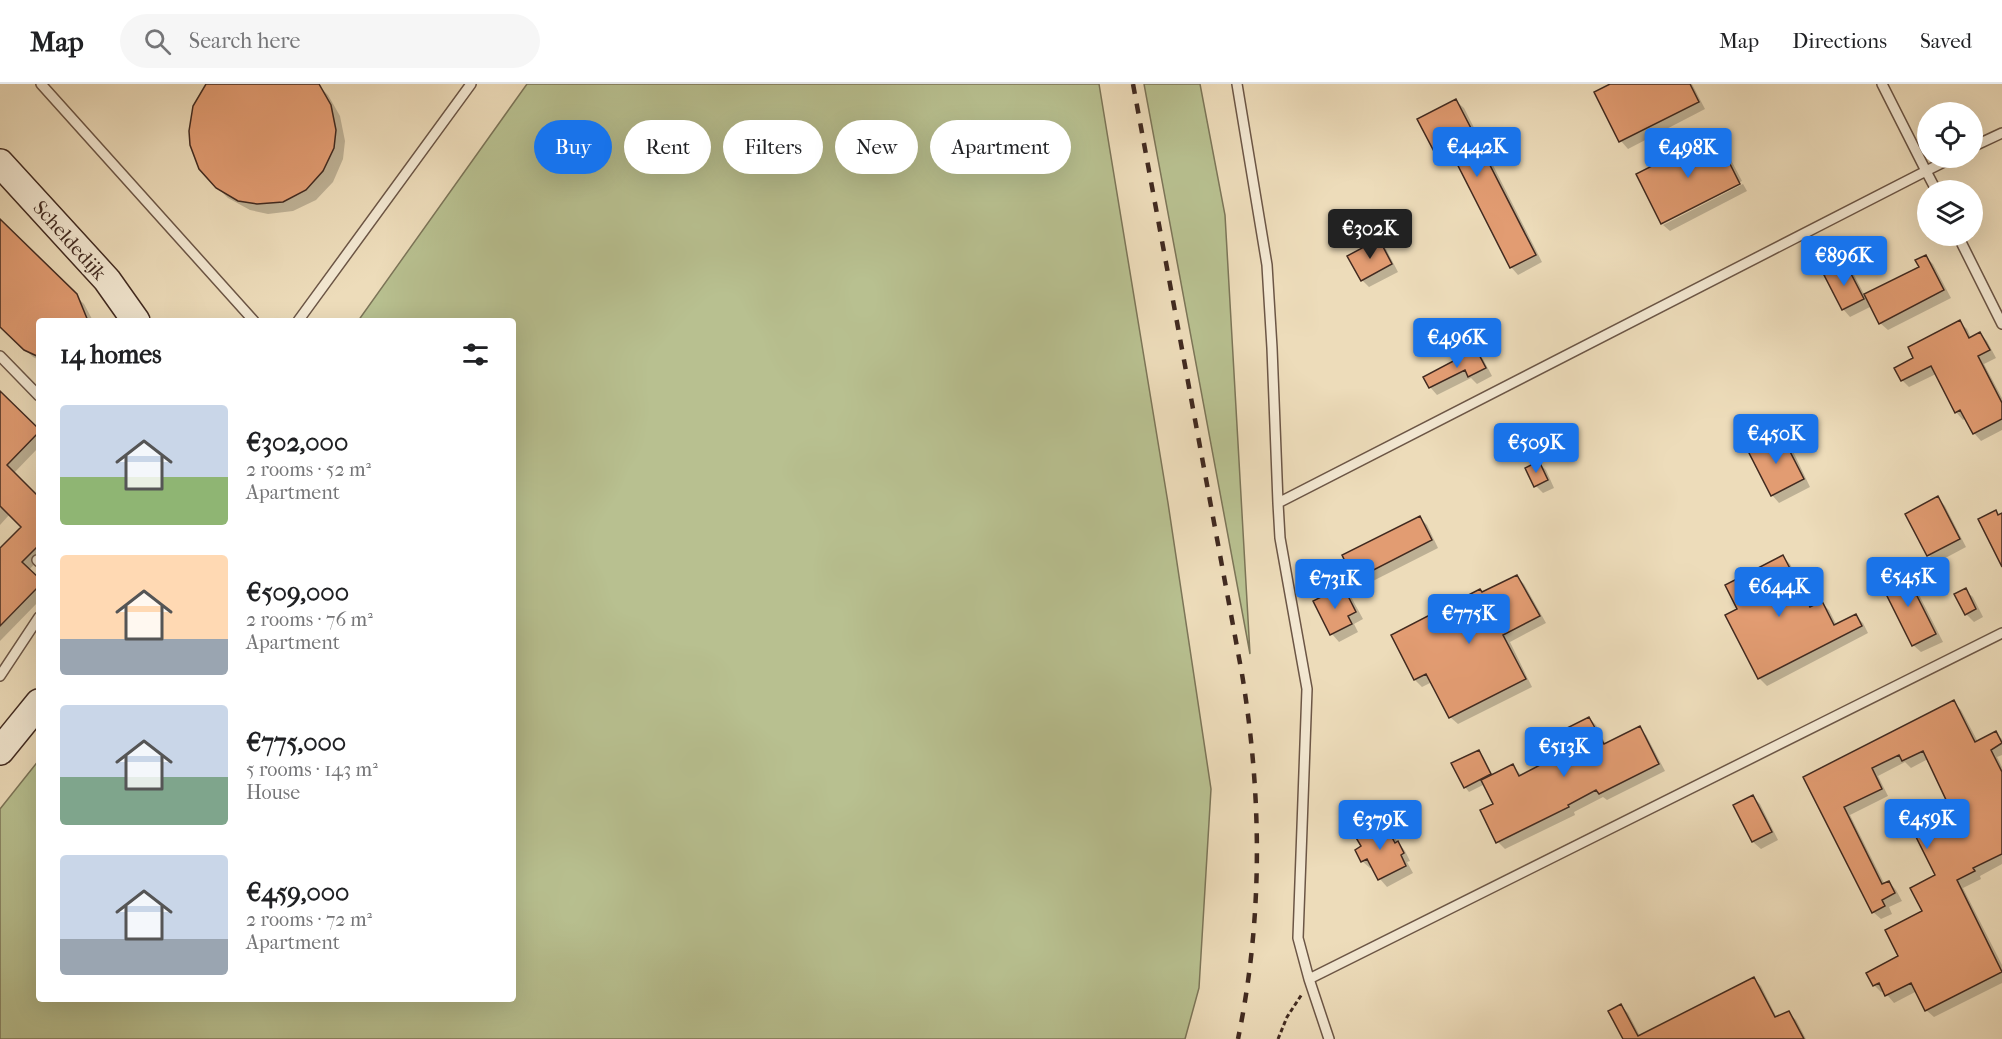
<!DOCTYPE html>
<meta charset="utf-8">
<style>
:root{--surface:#fff;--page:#f6f6f6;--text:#202124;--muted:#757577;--line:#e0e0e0;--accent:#1a73e8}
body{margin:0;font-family:"IM FELL French Canon",serif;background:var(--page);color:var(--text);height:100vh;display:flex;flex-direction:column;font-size:22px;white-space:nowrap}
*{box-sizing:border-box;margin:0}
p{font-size:20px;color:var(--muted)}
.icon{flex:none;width:33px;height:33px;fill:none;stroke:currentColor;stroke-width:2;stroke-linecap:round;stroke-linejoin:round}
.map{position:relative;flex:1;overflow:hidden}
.drawer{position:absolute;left:36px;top:234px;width:480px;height:684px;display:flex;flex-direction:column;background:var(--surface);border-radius:6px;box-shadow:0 6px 24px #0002}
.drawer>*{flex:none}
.banner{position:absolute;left:534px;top:36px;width:570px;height:54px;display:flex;gap:12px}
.tools{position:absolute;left:1917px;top:18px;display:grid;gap:12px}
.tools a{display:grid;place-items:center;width:66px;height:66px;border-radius:50%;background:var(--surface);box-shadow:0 6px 24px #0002;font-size:30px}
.price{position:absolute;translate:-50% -51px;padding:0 14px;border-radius:6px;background:var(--accent);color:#fff;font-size:20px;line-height:39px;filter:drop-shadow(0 2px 3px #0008)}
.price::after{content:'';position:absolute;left:50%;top:36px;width:18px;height:14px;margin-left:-9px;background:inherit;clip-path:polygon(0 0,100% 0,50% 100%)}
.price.selected{background:#222;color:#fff}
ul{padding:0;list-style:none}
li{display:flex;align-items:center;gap:18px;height:150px;padding:0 24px}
li span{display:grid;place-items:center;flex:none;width:168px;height:120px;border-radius:6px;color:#555}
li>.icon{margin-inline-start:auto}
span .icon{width:72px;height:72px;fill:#fffc;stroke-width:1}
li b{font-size:26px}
h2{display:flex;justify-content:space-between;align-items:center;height:72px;padding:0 24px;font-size:26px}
.tag{padding:0 21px;border-radius:27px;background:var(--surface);box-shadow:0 6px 24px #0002;font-size:21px;line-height:54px}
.tag.selected{background:var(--accent);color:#fff}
header{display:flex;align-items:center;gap:36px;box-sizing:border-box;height:84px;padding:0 30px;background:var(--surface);border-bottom:2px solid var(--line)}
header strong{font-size:28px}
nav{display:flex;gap:33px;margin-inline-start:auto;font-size:21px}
.search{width:420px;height:54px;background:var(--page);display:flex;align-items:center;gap:15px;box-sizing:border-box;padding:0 21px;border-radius:33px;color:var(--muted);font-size:22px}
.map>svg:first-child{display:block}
.green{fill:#b8c090;stroke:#7c7558;stroke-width:1.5}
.shadow{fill:#0003}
.building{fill:#e29c72;stroke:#412a20;stroke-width:1.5}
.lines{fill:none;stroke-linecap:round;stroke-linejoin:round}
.lane-casing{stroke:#6c5646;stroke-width:12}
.secondary-casing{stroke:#412a20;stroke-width:30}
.path{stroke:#412a20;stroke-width:3;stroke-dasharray:4.5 3;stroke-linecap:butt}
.lane{stroke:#f3e8d2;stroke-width:9}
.secondary{stroke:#f3e8d2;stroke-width:27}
.rail{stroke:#412a20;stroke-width:4.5;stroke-dasharray:10 10;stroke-linecap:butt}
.labels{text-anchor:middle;stroke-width:5;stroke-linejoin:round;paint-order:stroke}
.street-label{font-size:20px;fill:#412a20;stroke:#f3e8d2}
</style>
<header>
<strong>Map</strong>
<div class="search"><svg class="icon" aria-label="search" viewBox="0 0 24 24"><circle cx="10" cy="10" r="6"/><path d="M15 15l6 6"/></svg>Search here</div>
<nav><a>Map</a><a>Directions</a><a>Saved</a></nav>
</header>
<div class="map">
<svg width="2002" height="955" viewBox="0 0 2002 955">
<rect width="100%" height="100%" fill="#eddcba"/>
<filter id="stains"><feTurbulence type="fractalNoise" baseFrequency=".00333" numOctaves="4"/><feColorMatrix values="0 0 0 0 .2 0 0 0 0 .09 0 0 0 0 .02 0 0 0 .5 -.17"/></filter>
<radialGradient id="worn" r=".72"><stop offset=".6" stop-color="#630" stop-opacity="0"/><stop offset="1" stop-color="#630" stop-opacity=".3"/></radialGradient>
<path class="green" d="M 527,0 L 1099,0 L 1168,419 L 1211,705 L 1199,904 L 1185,955 L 0,955 L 0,725 L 39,676 L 39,915 L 513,915 L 513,237 L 358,237 Z
M 1144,0 L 1200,0 L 1225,131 L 1250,570 Z"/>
<path class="shadow" d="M 208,0 L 317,0 L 328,11 L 340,32 L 345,57 L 343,75 L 333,98 L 316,116 L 293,127 L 268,130 L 250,126 L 228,114 L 217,103 Z
M 1613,0 L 1692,0 L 1705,25 L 1628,65 L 1621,57 L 1596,9 Z
M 1456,17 L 1464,24 L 1542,178 L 1518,191 L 1511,183 L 1456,76 L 1446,81 L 1439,74 Z
M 1715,52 L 1722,59 L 1742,97 L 1663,138 L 1663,140 L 1638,91 Z
M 1743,100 L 1747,107 L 1670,147 L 1663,141 Z
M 0,137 L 84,220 L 92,235 L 92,237 L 39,237 L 39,276 L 33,273 L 0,241 Z
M 1378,157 L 1386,165 L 1398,188 L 1369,203 L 1362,196 Z
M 1926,173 L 1933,180 L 1951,214 L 1888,246 L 1880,239 L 1872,222 L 1850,233 L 1843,225 L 1846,182 L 1853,189 L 1865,212 L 1921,184 Z
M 1959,238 L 1967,245 L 1971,254 L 1980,250 L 1987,257 L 1996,274 L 1984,280 L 2002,314 L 2002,346 L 1981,357 L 1974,349 L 1966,334 L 1963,336 L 1956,328 L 1936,290 L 1909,303 L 1902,296 L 1915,274 Z
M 1476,267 L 1483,275 L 1492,292 L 1477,300 L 1471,294 L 1437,311 L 1430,303 Z
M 0,309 L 39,347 L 39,363 L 13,390 L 39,415 L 39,475 L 29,486 L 39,496 L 39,517 L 0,557 L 0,467 L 23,443 L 10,430 L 0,441 Z
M 1781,352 L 1789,359 L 1810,403 L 1779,419 L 1772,411 Z
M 1539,379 L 1546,386 L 1554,404 L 1543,409 L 1536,402 Z
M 1938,414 L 1945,422 L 1966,463 L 1936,479 L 1929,471 L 1907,430 Z
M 1420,434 L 1427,441 L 1438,464 L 1363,502 L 1355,495 Z
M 1783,473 L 1790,480 L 1812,524 L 1822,519 L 1829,526 L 1837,542 L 1856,532 L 1863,539 L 1868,549 L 1767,602 L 1759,594 L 1728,532 L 1739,526 Z
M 1904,487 L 1911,495 L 1943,558 L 1921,568 L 1913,561 Z
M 1517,493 L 1524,500 L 1546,539 L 1510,558 L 1532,603 L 1458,640 L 1450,633 L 1432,598 L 1422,603 L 1415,596 L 1393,551 Z
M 1343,503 L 1350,511 L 1363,535 L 1354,540 L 1358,548 L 1339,558 L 1332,550 L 1315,518 Z
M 1965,506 L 1973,513 L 1983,533 L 1974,538 L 1966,530 L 1956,510 Z
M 1953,618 L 1961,626 L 1978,658 L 1996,649 L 2002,655 L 2002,671 L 1997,673 L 2002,683 L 2002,780 L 1980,792 L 1981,795 L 1963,804 L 2002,881 L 2002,899 L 1934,933 L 1926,926 L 1917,907 L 1894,919 L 1884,907 L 1881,908 L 1874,901 L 1900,873 L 1924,828 L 1937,791 L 1915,722 L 1924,732 L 1949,719 L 1928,675 L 1911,684 L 1905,678 L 1878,692 L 1888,712 L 1850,731 L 1885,801 L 1889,798 L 1896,806 L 1902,817 L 1889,823 L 1892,830 L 1881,835 L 1873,828 L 1805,694 Z
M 1589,634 L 1596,641 L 1606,661 L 1639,644 L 1646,651 L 1665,687 L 1607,716 L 1603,713 L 1574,728 L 1575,731 L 1505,765 L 1498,758 L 1495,720 L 1485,700 L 1469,708 L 1465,703 L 1478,667 L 1483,672 L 1493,692 L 1513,682 L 1522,692 L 1569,668 Z
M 1753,713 L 1760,720 L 1778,756 L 1761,765 L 1753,758 L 1735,722 Z
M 1383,739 L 1405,767 L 1410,777 L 1407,778 L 1413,789 L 1387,803 L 1380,795 L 1373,782 L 1370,784 L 1362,777 L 1363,763 Z
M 1754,895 L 1761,902 L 1777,934 L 1788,929 L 1796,936 L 1806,955 L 1624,955 L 1621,922 L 1628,929 L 1640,952 Z"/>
<path class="building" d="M 206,0 L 319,0 L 331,21 L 336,46 L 334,64 L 323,87 L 306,106 L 283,118 L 257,120 L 238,117 L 216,104 L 199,85 L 190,61 L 189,47 L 193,22 Z
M 1610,0 L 1690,0 L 1699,18 L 1619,58 L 1594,8 Z
M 1456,15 L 1536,171 L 1510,184 L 1451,68 L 1438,75 L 1417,35 Z
M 1715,50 L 1740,100 L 1661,140 L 1636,90 Z
M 0,135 L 77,210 L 88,237 L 39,237 L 39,273 L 24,266 L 0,243 Z
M 1379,155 L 1392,180 L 1361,197 L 1347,172 Z
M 1926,171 L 1944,206 L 1879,240 L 1864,210 L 1919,183 L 1915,176 Z
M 1846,180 L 1864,215 L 1842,226 L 1824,191 Z
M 1960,236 L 1969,254 L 1980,248 L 1990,266 L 1978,272 L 2002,319 L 2002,335 L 1973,350 L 1960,326 L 1955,329 L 1931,282 L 1901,297 L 1894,284 L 1913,274 L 1908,263 Z
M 1476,265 L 1486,284 L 1468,293 L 1465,286 L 1429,304 L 1423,293 Z
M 0,307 L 39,345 L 39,348 L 7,381 L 39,413 L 39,461 L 22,478 L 39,494 L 39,502 L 0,542 L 0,464 L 21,443 L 0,422 Z
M 1781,350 L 1804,395 L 1771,412 L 1748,367 Z
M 1539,377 L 1548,396 L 1534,403 L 1525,384 Z
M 1938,412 L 1960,455 L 1927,472 L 1905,430 Z
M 1996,426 L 1998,431 L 2002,429 L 2002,483 L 1978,435 Z
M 1420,432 L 1432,456 L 1354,496 L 1342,471 Z
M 1783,471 L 1810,523 L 1822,517 L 1834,541 L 1856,530 L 1862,542 L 1758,595 L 1725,531 L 1737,525 L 1725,501 Z
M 1904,486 L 1936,550 L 1912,562 L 1880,498 Z
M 1517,491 L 1540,532 L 1503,551 L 1526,595 L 1449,634 L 1426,590 L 1414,596 L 1391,551 L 1480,505 L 1482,508 Z
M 1343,502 L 1356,528 L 1348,532 L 1352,540 L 1330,551 L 1313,517 Z
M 1966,504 L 1976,525 L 1965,531 L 1954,510 Z
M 1954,616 L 1975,658 L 1996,647 L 2002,659 L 1991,666 L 2002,688 L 2002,770 L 1973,784 L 1975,787 L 1957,796 L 2002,888 L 1925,927 L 1911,899 L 1885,912 L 1879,899 L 1873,902 L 1866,889 L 1898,872 L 1885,846 L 1922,827 L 1910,804 L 1935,791 L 1903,727 L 1916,720 L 1921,731 L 1947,718 L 1923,667 L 1902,677 L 1899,671 L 1872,684 L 1882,705 L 1844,723 L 1882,800 L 1889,797 L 1895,809 L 1882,816 L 1885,822 L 1872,829 L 1803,693 Z
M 1589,633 L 1604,660 L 1640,642 L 1659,680 L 1599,710 L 1596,706 L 1568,721 L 1569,723 L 1496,759 L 1480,726 L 1493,720 L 1481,696 L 1513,680 L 1519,692 L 1567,667 L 1557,649 Z
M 1479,666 L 1491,690 L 1464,704 L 1451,679 Z
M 1753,711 L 1772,748 L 1752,758 L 1733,721 Z
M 1383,737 L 1395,759 L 1398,757 L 1404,769 L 1401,771 L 1406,782 L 1378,796 L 1367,775 L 1361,778 L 1355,766 L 1361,762 L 1355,752 Z
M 1754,893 L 1775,933 L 1789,927 L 1804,955 L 1623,955 L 1608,927 L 1621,920 L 1638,952 Z"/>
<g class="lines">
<defs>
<path id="lane" d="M 41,0 L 254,237
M 1237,0 L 1267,181 L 1272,264 L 1278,419 L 1926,87 L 1882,0
M 1972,63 L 2002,49
M 1936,106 L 1926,87 L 1952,74
M 1958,152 L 2002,240
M 298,237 L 471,0
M 0,272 L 39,312
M 1278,419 L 1280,454 L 1307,605 L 1298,854 L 1309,895 L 2002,549
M 37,476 L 39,478
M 0,592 L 39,533
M 1309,895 L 1329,955"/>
<path id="secondary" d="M 0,79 L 107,196 L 136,237
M 0,667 L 39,619"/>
</defs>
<use href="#lane" class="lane-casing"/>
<use href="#secondary" class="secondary-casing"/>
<path class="path" d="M 1278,955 L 1287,933 L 1302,910"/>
<use href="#lane" class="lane"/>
<use href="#secondary" class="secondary"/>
<path class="rail" d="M 1133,0 L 1242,590 C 1262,712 1263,834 1238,955"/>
</g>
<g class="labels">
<g class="street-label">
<text transform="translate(70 156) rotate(48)" y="7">Scheldedijk</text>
</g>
</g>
<rect width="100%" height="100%" filter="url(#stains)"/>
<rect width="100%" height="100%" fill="url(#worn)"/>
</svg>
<div class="tools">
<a><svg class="icon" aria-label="locate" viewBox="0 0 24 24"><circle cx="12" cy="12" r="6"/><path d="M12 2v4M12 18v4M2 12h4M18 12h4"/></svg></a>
<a><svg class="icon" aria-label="layers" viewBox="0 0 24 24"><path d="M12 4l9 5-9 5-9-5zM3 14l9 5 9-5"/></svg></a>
</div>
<b class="price" style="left:1477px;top:94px">€442K</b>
<b class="price" style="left:1688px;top:95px">€498K</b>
<b class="price selected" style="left:1370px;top:176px">€302K</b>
<b class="price" style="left:1844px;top:203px">€896K</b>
<b class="price" style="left:1457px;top:285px">€496K</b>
<b class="price" style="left:1776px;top:381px">€450K</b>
<b class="price" style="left:1536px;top:390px">€509K</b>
<b class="price" style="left:1908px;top:524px">€545K</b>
<b class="price" style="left:1335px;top:526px">€731K</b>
<b class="price" style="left:1779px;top:534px">€644K</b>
<b class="price" style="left:1469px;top:561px">€775K</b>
<b class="price" style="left:1564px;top:694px">€513K</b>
<b class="price" style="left:1927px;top:766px">€459K</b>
<b class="price" style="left:1380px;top:767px">€379K</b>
<div class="banner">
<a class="tag selected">Buy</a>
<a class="tag">Rent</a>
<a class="tag">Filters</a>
<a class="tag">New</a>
<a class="tag">Apartment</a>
</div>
<section class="drawer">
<h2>14 homes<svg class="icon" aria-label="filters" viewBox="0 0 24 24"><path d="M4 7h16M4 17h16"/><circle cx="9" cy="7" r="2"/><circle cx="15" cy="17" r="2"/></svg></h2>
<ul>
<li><span style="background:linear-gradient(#c9d6e8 60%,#8fb573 0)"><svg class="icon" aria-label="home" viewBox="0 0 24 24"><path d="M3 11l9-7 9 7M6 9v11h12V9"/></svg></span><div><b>€302,000</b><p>2 rooms · 52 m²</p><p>Apartment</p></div></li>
<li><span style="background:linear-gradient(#ffd9b3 70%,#9aa5b1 0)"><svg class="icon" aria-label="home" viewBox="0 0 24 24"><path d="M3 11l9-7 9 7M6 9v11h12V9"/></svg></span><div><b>€509,000</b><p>2 rooms · 76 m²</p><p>Apartment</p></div></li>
<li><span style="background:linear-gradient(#c9d6e8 60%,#7fa58c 0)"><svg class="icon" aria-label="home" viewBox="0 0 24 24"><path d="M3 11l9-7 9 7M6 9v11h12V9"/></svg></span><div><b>€775,000</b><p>5 rooms · 143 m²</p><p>House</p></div></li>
<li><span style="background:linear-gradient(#c9d6e8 70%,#9aa5b1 0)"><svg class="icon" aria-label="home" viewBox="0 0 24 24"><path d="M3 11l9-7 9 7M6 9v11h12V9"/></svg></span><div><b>€459,000</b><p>2 rooms · 72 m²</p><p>Apartment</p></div></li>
</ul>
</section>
</div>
